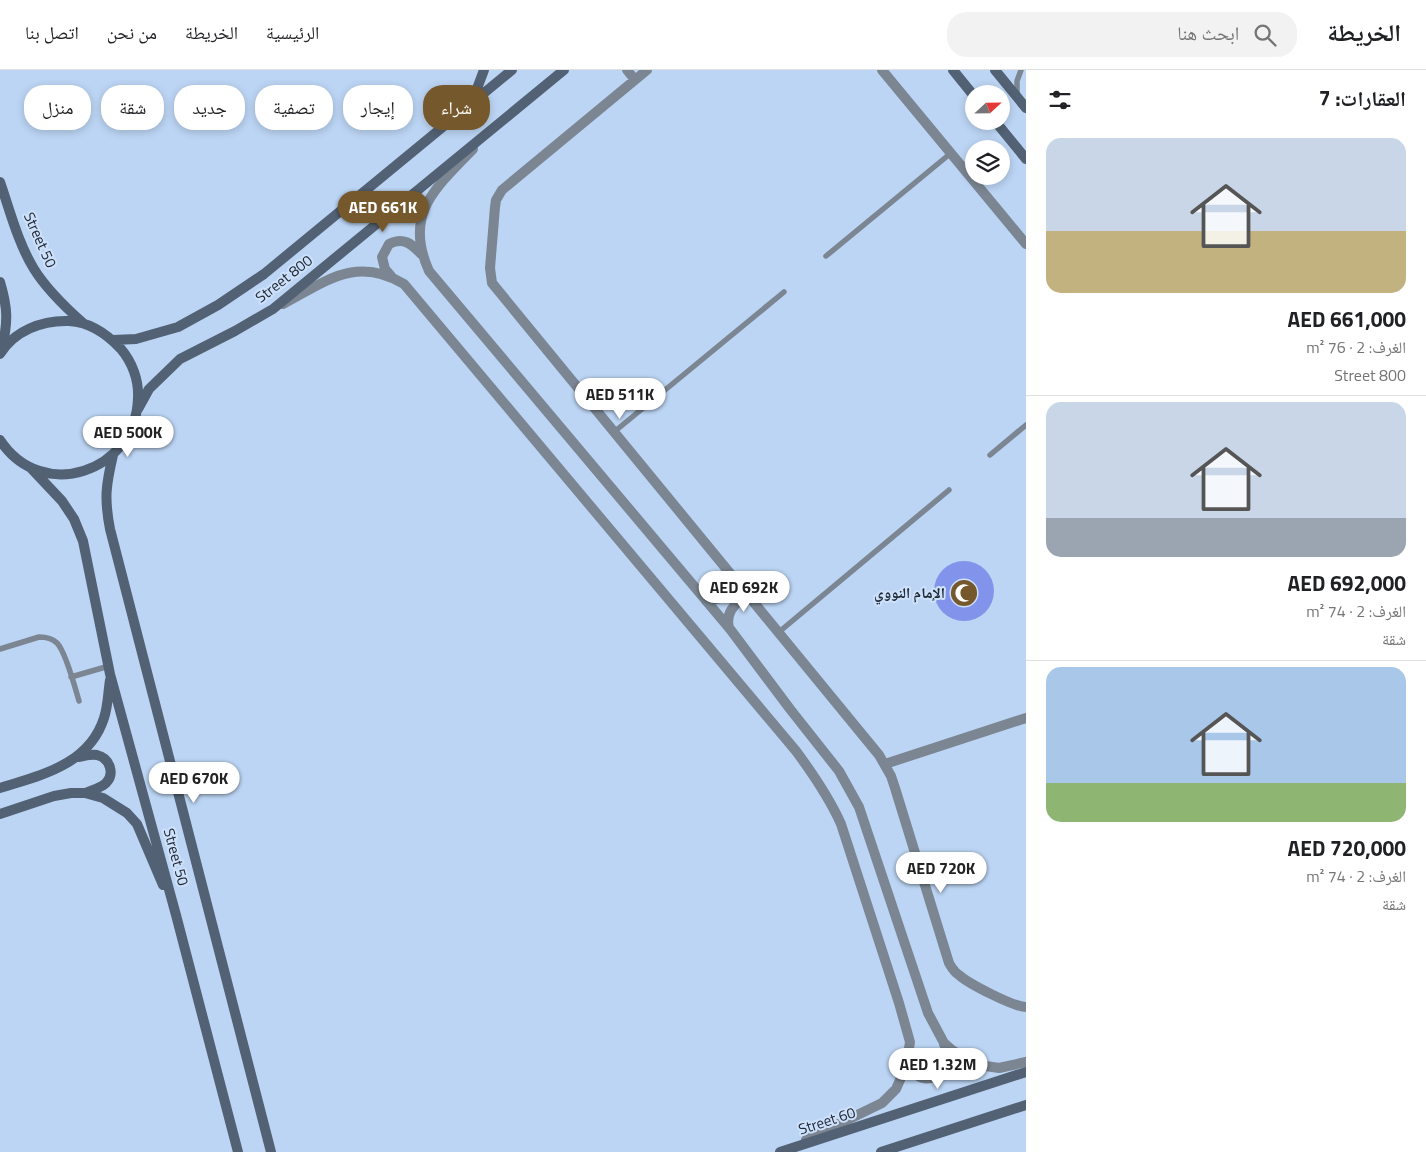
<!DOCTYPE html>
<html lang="ar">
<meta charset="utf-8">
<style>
:root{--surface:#fff;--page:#f2f2f2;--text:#202124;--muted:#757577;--line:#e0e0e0;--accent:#76582d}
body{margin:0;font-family:"Titillium Web","Noto Naskh Arabic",sans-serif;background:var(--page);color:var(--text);direction:rtl;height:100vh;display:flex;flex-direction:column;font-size:19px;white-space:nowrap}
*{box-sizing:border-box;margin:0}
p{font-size:16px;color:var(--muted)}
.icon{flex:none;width:28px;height:28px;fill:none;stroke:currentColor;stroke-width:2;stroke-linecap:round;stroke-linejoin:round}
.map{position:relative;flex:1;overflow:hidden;direction:ltr}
.drawer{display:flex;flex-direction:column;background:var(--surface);width:400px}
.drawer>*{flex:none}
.guide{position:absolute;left:15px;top:15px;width:475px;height:45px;direction:rtl;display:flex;gap:10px}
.needle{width:32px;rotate:68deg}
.tools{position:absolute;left:965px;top:15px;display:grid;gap:10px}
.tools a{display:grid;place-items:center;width:45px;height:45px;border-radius:50%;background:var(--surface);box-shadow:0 2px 8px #0003;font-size:25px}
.price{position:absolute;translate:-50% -42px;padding:0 11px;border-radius:18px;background:#fff;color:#222;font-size:16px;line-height:32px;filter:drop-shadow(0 1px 2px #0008)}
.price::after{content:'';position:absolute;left:50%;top:30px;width:15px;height:11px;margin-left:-8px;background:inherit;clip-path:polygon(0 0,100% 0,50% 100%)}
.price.on{background:var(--accent);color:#fff}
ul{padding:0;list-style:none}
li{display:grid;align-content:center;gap:10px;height:265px;padding:0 20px}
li+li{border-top:1px solid var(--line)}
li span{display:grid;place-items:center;height:155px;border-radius:15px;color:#555}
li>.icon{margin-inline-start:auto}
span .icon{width:90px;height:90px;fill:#fffc;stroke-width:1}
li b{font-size:21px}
h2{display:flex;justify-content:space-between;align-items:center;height:60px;padding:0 20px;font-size:21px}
.tag{padding:0 18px;border-radius:20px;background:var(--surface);box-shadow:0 2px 8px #0003;font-size:18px;line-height:45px}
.tag.on{background:var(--accent);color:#fff}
header{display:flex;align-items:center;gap:30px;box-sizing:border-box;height:70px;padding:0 25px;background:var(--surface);border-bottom:1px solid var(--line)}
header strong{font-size:24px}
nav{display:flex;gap:28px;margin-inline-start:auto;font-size:18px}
.search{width:350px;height:45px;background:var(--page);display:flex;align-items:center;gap:12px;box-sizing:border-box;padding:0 18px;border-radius:20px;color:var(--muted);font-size:19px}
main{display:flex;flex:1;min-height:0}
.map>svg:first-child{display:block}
.building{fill:#8293eb}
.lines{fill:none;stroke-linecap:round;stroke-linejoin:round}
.lane{stroke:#7b8692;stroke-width:5.5}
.street{stroke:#7b8692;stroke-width:10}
.secondary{stroke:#526173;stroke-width:10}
.labels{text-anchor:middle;stroke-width:4;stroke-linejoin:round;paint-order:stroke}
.street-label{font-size:15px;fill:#202935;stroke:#cee1fb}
.poi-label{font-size:15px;font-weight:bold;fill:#202935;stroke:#cee1fb;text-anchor:end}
</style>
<header>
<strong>الخريطة</strong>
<div class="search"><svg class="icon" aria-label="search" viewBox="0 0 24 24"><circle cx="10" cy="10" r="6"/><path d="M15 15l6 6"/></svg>ابحث هنا</div>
<nav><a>الرئيسية</a><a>الخريطة</a><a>من نحن</a><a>اتصل بنا</a></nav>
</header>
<main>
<section class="drawer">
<h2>العقارات: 7<svg class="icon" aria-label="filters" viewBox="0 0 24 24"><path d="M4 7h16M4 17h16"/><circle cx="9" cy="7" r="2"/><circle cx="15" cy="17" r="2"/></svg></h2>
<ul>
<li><span style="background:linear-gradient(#c9d6e8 60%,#c2b280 0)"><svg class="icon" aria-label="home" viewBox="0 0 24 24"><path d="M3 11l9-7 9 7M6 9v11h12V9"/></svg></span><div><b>AED 661,000</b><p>الغرف: 2 · 76 m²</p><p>Street 800</p></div></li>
<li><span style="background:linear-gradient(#c9d6e8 75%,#9aa5b1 0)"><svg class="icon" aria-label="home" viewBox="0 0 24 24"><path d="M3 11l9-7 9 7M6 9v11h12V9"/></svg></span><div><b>AED 692,000</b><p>الغرف: 2 · 74 m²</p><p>شقة</p></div></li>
<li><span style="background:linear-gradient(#a9c7e8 75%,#8fb573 0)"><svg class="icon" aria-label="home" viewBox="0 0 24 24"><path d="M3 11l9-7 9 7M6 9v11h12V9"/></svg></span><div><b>AED 720,000</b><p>الغرف: 2 · 74 m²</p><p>شقة</p></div></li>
</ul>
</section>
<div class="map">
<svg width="1026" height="1082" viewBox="0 0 1026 1082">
<rect width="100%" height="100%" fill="#bcd5f4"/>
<path class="building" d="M934 521a30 30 0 1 1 60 0a30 30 0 1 1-60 0Z"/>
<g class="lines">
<path class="lane" d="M 1017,27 L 1017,11 L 1021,0
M 826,186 L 951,83
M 614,362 L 784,222
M 990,385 L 1026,355
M 779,562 L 949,420
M 0,579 L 39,567 C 46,567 52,568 57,573 C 66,582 75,618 79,631
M 71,607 L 109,596"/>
<path class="street" d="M 627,0 L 635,10
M 647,0 L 502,120 L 496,130 L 495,137 L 490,198 L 492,213 L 879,685 L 891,706 L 895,718 L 949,893 C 952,898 954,902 959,905 C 969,914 1014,937 1026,937
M 882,0 L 1026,174
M 473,79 C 436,118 403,143 429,201 L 730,559 L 790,639 L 839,701 L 859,737 L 928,943 L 944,973 L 952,980 L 971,991 L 979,995 L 999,998 L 1026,992
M 391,206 L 385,199 L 382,187 L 389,174 C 403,167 411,173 421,184
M 283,234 C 325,212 356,185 404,214 L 796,681 C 813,704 829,727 841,754 L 899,933 L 910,972 L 907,991 L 900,1010 L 896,1019 L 882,1033 L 806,1070
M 706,531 L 724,527 L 739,514
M 729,558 C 725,541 736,534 747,524
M 885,694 L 1026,648
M 909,984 C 910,990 911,998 915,1003 C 926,1016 946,1004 948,990 C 948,984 946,979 944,974"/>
<path class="secondary" d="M 953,0 L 974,26
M 995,0 L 1026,38
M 472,32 L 484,0
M 995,51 L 1026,89
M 0,112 C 10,141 18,173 34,199 C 47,220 65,237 83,253
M 0,212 C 8,239 8,251 2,279
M 113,270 L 136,269 L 178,257 L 218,235 L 264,204 L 512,0
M 0,284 C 14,261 42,250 69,251 C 89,252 107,264 121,279 C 132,292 139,310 138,328 C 136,402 42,434 0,370
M 138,339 L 149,319 L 180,289 L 235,261 L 273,239 L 564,0
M 113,385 C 106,415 104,428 110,459 L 271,1082
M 30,397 L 62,431 L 74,449 L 83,471 L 110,604 L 176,845 L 238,1082
M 78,687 C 84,686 91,684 97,685 C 110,688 115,704 106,713 C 101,718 92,720 85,723
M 0,718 C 41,705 89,695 104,648 C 108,636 108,623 110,610
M 0,744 L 54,726 L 71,723 L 85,723 L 103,728 L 127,743 L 137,754 L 163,815
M 780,1082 L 1026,1002
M 881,1082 L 1026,1035"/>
</g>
<defs>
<symbol id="mosque-disc" viewBox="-11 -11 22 22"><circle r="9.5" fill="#76582d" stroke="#cee1fb"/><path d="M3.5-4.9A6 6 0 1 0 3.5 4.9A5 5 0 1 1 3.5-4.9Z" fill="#fff"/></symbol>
</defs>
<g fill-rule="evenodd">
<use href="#mosque-disc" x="948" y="507" width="32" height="32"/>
</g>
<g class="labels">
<g class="street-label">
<text transform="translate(40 170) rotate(66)" y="5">Street 50</text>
<text transform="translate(284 209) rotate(-38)" y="5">Street 800</text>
<text transform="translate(176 787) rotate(75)" y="5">Street 50</text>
<text transform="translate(827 1051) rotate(-18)" y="5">Street 60</text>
</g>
<g class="poi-label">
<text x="945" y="528">الإمام النووي</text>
</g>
</g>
</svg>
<div class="tools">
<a><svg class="needle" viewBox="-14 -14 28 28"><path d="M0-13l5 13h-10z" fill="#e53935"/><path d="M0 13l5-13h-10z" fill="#757577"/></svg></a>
<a><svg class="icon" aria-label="layers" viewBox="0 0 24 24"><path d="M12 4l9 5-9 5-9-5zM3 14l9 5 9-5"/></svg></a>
</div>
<b class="price on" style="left:383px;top:163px">AED 661K</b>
<b class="price" style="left:620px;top:350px">AED 511K</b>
<b class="price" style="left:128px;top:388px">AED 500K</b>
<b class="price" style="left:744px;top:543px">AED 692K</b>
<b class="price" style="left:194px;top:734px">AED 670K</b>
<b class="price" style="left:941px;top:824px">AED 720K</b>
<b class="price" style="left:938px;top:1020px">AED 1.32M</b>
<div class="guide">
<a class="tag on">شراء</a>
<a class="tag">إيجار</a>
<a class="tag">تصفية</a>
<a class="tag">جديد</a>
<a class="tag">شقة</a>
<a class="tag">منزل</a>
</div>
</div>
</main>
